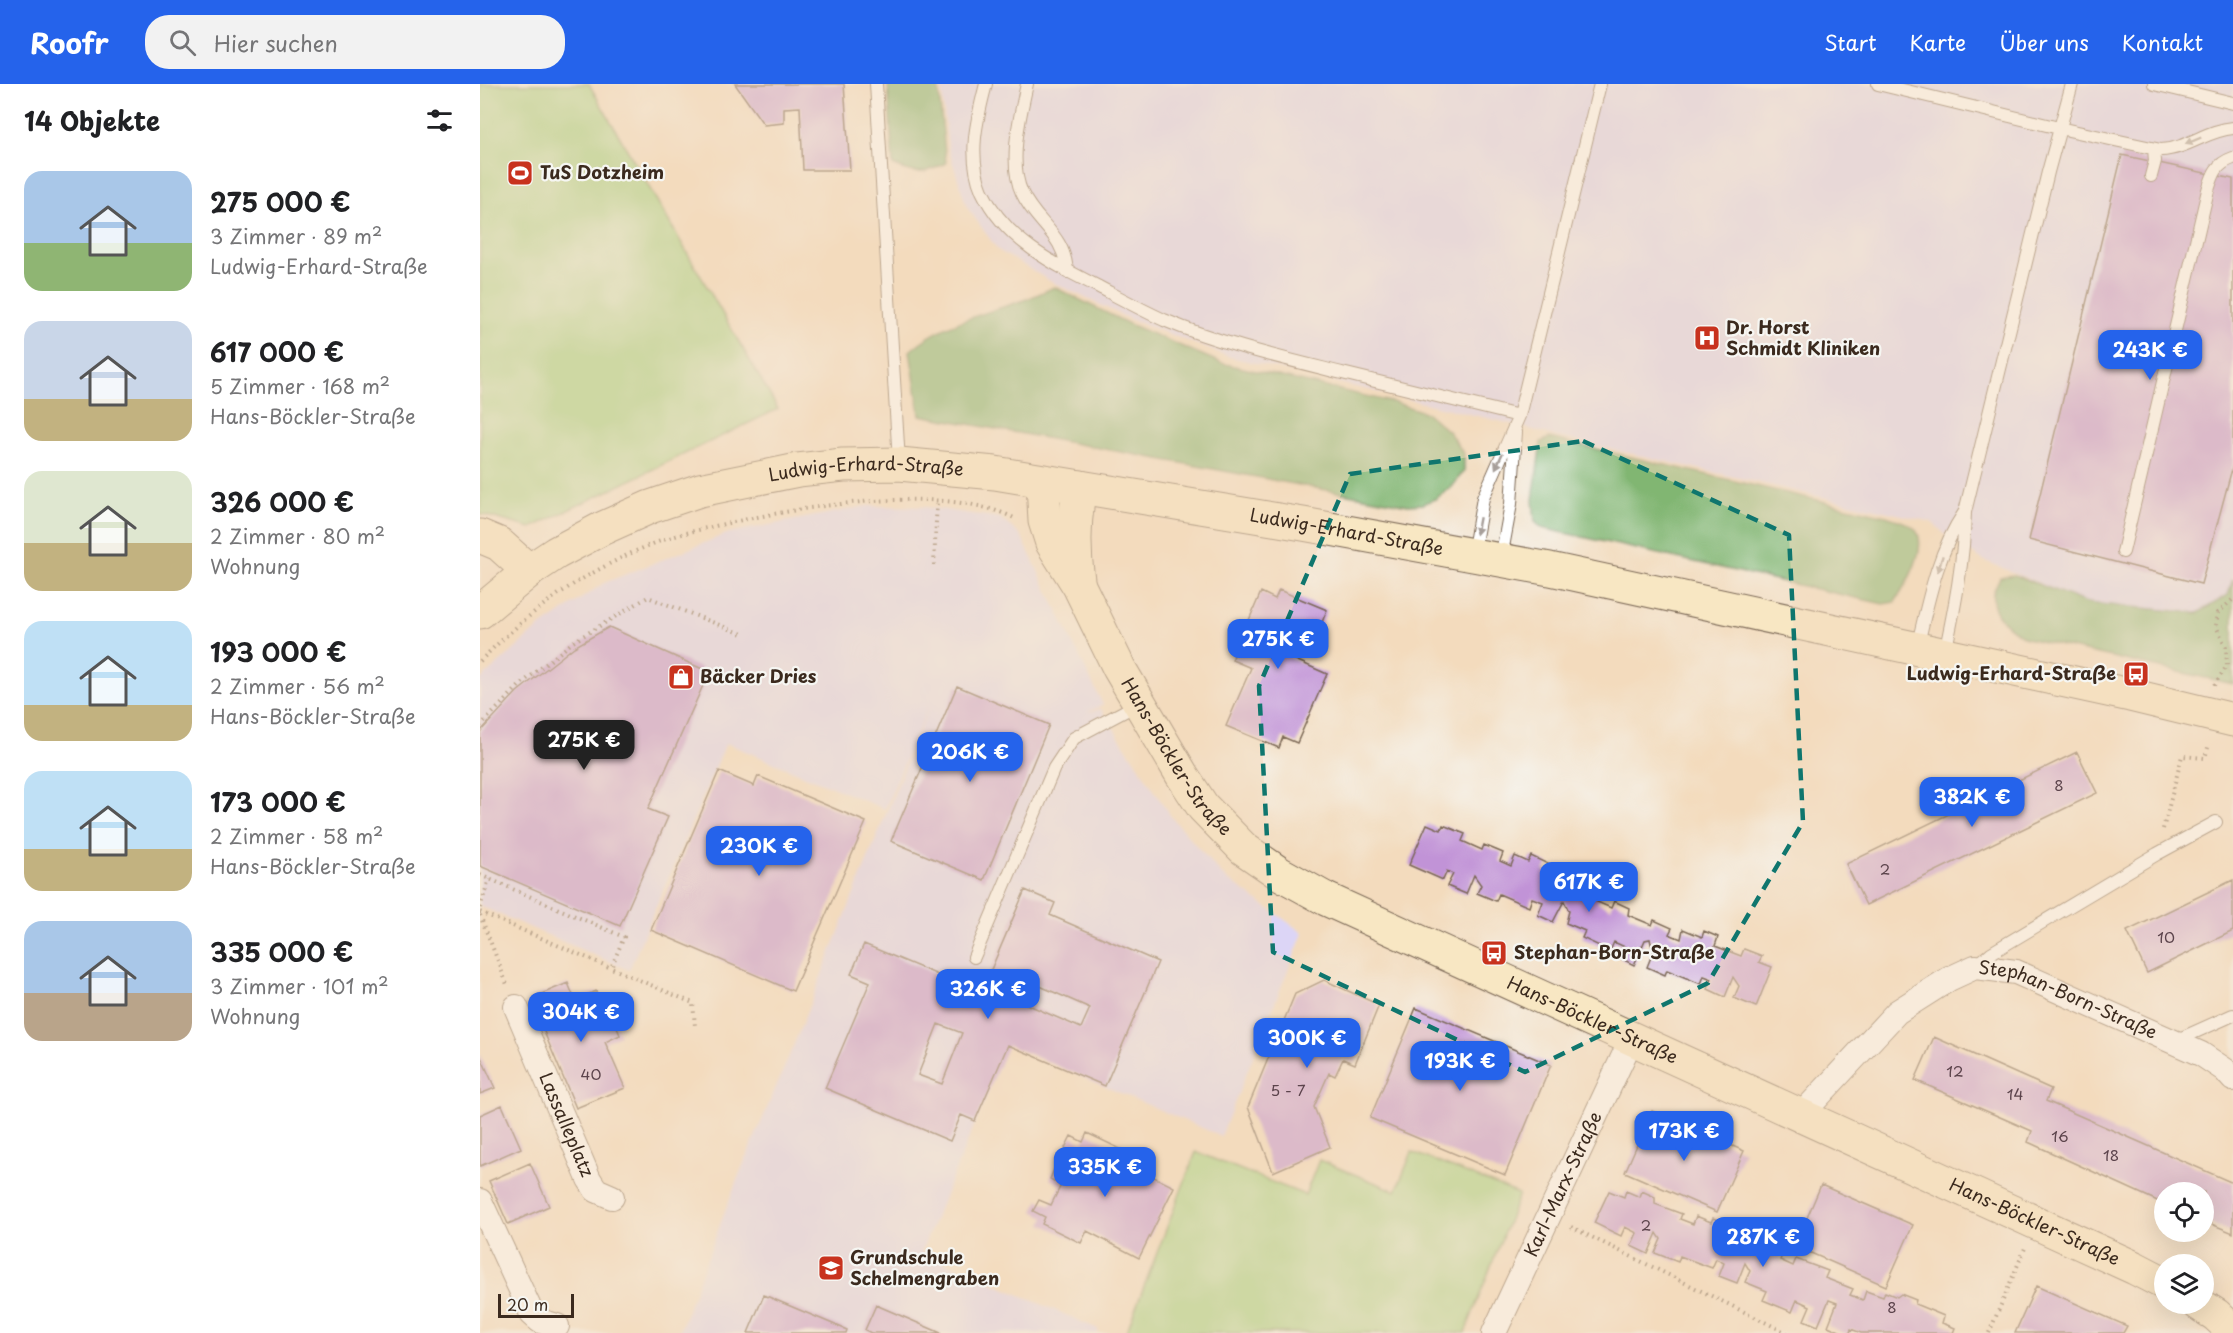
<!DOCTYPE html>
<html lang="de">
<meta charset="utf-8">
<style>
:root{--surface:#fff;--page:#f2f2f2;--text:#202124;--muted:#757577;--accent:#2563eb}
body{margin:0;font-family:"Playpen Sans",sans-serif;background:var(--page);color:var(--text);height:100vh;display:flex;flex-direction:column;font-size:22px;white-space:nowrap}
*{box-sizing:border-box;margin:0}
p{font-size:20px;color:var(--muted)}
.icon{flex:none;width:33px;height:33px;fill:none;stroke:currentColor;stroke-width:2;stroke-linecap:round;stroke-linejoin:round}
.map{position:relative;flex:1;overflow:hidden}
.side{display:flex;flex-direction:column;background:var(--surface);width:480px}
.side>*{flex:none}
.buttons{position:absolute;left:1674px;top:1098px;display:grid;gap:12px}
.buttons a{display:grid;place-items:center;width:60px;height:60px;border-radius:50%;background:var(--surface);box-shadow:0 6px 24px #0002;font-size:30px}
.scale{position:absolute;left:18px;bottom:15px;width:76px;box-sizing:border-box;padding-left:6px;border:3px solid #3b2a1e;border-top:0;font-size:16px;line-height:21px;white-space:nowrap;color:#3b2a1e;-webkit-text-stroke:4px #f6f6f2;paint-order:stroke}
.price{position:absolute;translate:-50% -51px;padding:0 14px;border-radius:12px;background:var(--accent);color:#fff;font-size:20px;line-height:39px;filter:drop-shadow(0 2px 3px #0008)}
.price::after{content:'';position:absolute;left:50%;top:36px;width:18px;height:14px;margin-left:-9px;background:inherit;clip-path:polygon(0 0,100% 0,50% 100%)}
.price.on{background:#222;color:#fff}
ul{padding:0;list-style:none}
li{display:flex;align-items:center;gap:18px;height:150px;padding:0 24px}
li span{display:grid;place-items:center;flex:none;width:168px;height:120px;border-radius:18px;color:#555}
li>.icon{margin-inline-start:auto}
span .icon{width:72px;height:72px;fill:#fffc;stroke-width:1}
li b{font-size:26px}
h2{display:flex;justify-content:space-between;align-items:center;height:72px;padding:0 24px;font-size:26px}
header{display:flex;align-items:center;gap:36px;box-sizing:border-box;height:84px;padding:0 30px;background:var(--accent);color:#fff}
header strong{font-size:28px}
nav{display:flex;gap:33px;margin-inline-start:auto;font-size:21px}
.search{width:420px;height:54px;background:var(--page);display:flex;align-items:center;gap:15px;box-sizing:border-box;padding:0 21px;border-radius:24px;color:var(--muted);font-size:22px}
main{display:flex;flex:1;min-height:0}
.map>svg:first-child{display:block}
.built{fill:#dcd5f6}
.green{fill:#a2d484;stroke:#6e7f51;stroke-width:1.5}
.forest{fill:#81b672;stroke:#5e7048;stroke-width:1.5}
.building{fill:#c193d7;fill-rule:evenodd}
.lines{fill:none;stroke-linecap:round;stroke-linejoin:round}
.lane-casing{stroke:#7b6856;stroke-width:14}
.street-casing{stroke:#7b6856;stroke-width:26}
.secondary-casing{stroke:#7b6856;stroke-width:35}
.path{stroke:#7b6856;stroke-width:4;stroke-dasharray:1.5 4.5;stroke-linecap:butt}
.lane{stroke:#fff;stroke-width:12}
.street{stroke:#fff;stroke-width:24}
.secondary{stroke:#f8e7c3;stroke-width:33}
.oneway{fill:#a79f9a}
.marked{fill:none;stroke:#0f766e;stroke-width:4.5;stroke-dasharray:12 8;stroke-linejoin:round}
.labels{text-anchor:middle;stroke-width:4.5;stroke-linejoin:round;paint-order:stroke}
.number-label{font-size:15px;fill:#5c444c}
.poi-label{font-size:18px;font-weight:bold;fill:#3b2a1e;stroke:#f6f6f2;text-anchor:start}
.street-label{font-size:18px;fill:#3b2a1e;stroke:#f6f6f2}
</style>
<header>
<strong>Roofr</strong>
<div class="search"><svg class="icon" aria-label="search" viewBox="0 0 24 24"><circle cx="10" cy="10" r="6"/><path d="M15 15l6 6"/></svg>Hier suchen</div>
<nav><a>Start</a><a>Karte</a><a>Über uns</a><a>Kontakt</a></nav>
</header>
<main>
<section class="side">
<h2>14 Objekte<svg class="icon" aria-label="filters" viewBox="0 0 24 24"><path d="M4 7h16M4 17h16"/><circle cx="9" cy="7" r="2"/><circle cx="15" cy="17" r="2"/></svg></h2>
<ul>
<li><span style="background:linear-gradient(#a9c7e8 60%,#8fb573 0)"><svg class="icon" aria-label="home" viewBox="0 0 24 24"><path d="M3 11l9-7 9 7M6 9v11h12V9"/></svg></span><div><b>275 000 €</b><p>3 Zimmer · 89 m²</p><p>Ludwig-Erhard-Straße</p></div></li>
<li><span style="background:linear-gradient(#c9d6e8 65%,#c2b280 0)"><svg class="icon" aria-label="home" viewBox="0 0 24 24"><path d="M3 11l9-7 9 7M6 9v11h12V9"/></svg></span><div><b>617 000 €</b><p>5 Zimmer · 168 m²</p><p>Hans-Böckler-Straße</p></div></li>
<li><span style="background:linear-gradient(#dfe7d0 60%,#c2b280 0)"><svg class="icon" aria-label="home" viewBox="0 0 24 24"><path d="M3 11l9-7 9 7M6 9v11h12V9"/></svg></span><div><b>326 000 €</b><p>2 Zimmer · 80 m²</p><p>Wohnung</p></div></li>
<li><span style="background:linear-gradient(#bfe0f5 70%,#c2b280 0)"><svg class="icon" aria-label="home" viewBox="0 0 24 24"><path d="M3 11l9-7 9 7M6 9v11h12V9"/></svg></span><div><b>193 000 €</b><p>2 Zimmer · 56 m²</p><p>Hans-Böckler-Straße</p></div></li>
<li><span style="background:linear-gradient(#bfe0f5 65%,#c2b280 0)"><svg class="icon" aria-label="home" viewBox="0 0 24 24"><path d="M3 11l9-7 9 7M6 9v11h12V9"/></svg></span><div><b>173 000 €</b><p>2 Zimmer · 58 m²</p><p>Hans-Böckler-Straße</p></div></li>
<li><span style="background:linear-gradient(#a9c7e8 60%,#b9a48a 0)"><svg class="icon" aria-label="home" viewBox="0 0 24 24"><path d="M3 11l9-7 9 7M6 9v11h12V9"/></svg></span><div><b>335 000 €</b><p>3 Zimmer · 101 m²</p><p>Wohnung</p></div></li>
</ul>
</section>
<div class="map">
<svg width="1753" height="1249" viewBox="0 0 1753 1249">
<rect width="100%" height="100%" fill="#f6f6f2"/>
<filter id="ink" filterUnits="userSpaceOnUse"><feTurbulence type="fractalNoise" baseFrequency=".0167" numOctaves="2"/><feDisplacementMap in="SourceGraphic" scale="12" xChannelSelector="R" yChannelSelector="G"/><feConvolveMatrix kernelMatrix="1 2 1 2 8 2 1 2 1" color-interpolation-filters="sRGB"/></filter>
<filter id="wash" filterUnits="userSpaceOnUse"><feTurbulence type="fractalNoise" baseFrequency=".008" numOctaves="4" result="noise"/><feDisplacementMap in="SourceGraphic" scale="24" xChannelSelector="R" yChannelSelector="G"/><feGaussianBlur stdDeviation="1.35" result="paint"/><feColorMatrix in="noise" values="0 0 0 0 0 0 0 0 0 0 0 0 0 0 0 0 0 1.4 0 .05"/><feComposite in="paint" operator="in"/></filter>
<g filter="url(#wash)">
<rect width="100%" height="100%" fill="#f3dbbd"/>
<path class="built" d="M 461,0 L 1753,0 L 1753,495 L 1748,511 L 1718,529 L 1607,519 L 1503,476 L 1469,454 L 1452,438 L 1078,353 L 1036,341 L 750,273 L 652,236 L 570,197 L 518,166 L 487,123 L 468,64 Z
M 387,422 L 445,423 L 520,434 L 541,452 L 623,621 L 608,628 L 621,625 L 692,734 L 744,793 L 823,849 L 741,1052 L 528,961 L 441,1168 L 618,1245 L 618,1249 L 199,1249 L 259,1091 L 315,958 L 451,617 L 405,725 L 246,659 L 149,886 L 0,822 L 0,596 L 59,544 L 124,499 L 249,449 Z"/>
<path class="green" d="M 0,0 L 109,0 L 298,325 L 51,444 L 0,430 Z
M 716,1068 L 825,1111 L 839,1076 L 916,1107 L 932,1068 L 1039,1110 L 985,1249 L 646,1249 Z"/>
<path class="forest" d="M 408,0 L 458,0 L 466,79 C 443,91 435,91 413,81 Z
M 574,203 L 649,240 L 741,279 L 916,319 L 947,329 L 969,348 L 984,370 L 984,387 L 972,403 L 955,415 L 943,420 L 928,421 L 440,331 L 430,267 C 458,241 500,231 535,219 C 549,215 561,209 574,203 Z
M 1069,354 L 1406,432 C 1414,435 1427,438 1433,443 C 1452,459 1425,503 1415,518 L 1403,520 L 1062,444 L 1055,438 L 1053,416 L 1061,358 Z
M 1535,491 L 1607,519 L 1718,529 L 1748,511 L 1753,495 L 1753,600 L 1546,554 C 1530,545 1511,532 1513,510 C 1514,505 1518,498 1520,493 Z"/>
<g id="blocks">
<path class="building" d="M 255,0 L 364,0 L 370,86 L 323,86 L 320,23 L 304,24 L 304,39 L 284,41 Z
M 1642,71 L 1753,95 L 1753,381 L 1721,500 L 1549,456 Z
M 799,506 L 847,526 L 829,570 L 813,564 L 809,573 L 847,590 L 817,659 L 803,653 L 799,664 L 746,642 L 771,584 L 752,576 L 781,508 L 795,515 Z
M 129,543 L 229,588 L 168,725 L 188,733 L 140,842 L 0,782 L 0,648 L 37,608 L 94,563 Z
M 477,602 L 569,641 L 504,796 L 411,757 Z
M 1597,668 L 1617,709 L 1386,821 L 1366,780 Z
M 239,687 L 274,702 L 278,692 L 386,738 L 313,907 L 171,846 Z
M 947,740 L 961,746 L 963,741 L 985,750 L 982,757 L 1002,766 L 1004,761 L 1023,769 L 1020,777 L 1031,782 L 1035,772 L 1048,778 L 1051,772 L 1068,780 L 1064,787 L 1090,798 L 1093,790 L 1110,798 L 1108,803 L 1122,810 L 1117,818 L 1131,824 L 1134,817 L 1149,824 L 1148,831 L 1172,841 L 1174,836 L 1192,844 L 1189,850 L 1201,855 L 1203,845 L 1222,853 L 1224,847 L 1238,853 L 1235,862 L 1261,872 L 1264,865 L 1282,872 L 1279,878 L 1292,883 L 1276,923 L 1254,914 L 1259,902 L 1253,893 L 1245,913 L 1228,905 L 1232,895 L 1224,892 L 1221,900 L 1187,886 L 1185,891 L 1167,883 L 1173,868 L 1170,855 L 1165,856 L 1154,881 L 1140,874 L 1145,863 L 1134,858 L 1130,867 L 1102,854 L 1105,847 L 1086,839 L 1089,827 L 1084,817 L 1073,838 L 1058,831 L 1063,818 L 1052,814 L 1049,823 L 1019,810 L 1016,817 L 997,809 L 1001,801 L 994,791 L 986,810 L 967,802 L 973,790 L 967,787 L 963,796 L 929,781 Z
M 1753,796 L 1753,847 L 1667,889 L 1647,847 Z
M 545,806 L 575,819 L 570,831 L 678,878 L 625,1002 L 528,961 L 495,1037 L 481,1031 L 470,1057 L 345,1004 L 390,898 L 371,890 L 384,860 L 501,909 ZM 553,899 L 610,924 L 601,944 L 544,919 ZM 458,940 L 482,949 L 462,1000 L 438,991 Z
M 844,896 L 899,921 L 875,980 L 863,975 L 855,992 L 849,989 L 834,1023 L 850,1063 L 793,1088 L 768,1023 L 815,910 Z
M 88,899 L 95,916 L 116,907 L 122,921 L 127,919 L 140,951 L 125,958 L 145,1004 L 96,1024 L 57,931 L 61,930 L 54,913 Z
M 936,924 L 1071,981 L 1025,1091 L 890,1034 Z
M 1454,953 L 1571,1005 L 1566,1017 L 1753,1099 L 1753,1149 L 1724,1137 L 1724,1108 L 1684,1108 L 1684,1120 L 1548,1058 L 1552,1047 L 1435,996 Z
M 0,971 L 15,1004 L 0,1010 Z
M 22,1021 L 41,1064 L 0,1082 L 0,1031 Z
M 1172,1027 L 1264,1067 L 1237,1128 L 1145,1088 Z
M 607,1049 L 647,1068 L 642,1077 L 694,1103 L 659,1174 L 607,1147 L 601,1159 L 562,1140 L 565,1133 L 553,1127 L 559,1116 L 571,1121 L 581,1101 L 570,1095 L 575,1083 L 587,1089 L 597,1070 L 585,1064 L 591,1052 L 603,1058 Z
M 50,1079 L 69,1122 L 28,1140 L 9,1097 Z
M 1341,1101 L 1433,1141 L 1406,1202 L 1315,1162 Z
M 1129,1107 L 1144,1113 L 1146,1107 L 1160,1113 L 1162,1107 L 1175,1113 L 1175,1120 L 1202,1130 L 1200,1135 L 1213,1140 L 1216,1132 L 1231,1138 L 1233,1134 L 1247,1140 L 1249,1135 L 1263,1141 L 1261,1148 L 1289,1159 L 1287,1165 L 1302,1171 L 1300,1176 L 1313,1182 L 1316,1175 L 1348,1187 L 1345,1194 L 1373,1205 L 1370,1211 L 1383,1216 L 1386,1207 L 1403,1213 L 1405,1208 L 1417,1213 L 1421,1210 L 1436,1216 L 1435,1220 L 1464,1232 L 1462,1239 L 1475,1244 L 1473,1249 L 1381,1249 L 1371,1245 L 1370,1249 L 1364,1249 L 1348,1242 L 1357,1219 L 1349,1216 L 1338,1242 L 1324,1236 L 1330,1222 L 1317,1216 L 1312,1228 L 1283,1216 L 1287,1207 L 1265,1198 L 1270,1187 L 1265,1179 L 1257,1199 L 1239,1192 L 1244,1179 L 1236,1175 L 1232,1184 L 1200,1172 L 1198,1178 L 1175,1169 L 1181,1155 L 1177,1149 L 1168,1170 L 1151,1162 L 1157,1149 L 1145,1143 L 1141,1152 L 1114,1139 Z
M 1556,1202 L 1647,1242 L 1643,1249 L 1535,1249 Z
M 284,1211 L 367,1246 L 366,1249 L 268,1249 Z
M 396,1221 L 461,1249 L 391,1249 L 385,1246 Z"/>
</g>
</g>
<g filter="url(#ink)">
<use href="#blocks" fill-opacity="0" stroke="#7b6856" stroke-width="1.5"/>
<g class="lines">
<defs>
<path id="lane" d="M 396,0 L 419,378
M 506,0 C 497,35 487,72 502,107 C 525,156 573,180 619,203 C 640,214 662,226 684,236 C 741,260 802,274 862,289 C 921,303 980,318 1039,332
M 547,0 C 540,32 528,79 542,109 C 556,140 585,150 587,188
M 1398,0 L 1579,44 L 1681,66 C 1707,65 1727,46 1753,44
M 1674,0 L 1753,19
M 1671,92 L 1675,77 L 1674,65
M 1643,468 L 1728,106 C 1733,90 1736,80 1753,74
M 993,470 L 1003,414 L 1039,332 L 1120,0
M 1021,474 L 1031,420 L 1036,348
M 1437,564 C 1448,518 1457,469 1484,429
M 1465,569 C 1475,522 1484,476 1485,428 L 1568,88 L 1592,0
M 494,873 L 574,684 L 594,654 L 658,620
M 1496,882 L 1511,869 L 1677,770 L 1736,738
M 1695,957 L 1753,931"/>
<g id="street">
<path id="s1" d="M 36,923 L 109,1095 L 116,1106 L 132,1113"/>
<path id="s2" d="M 1321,1031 L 1417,928 L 1469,895 L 1495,883 L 1536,888 L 1721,970 L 1745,986 L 1753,995"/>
<path d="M 0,1117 L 52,1230 L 60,1237 L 77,1242"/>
<path id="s3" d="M 1014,1249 L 1152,954"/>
</g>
<g id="secondary">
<path id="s4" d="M 563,398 L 565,437 L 572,459 L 599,502 L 639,584 L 702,691 L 723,723 L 764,765 L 799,789 L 846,815 L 1655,1184 L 1684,1199"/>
<path d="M 0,452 L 19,460 L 49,487"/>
<path d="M 598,496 C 593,464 594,435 600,403"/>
<path id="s5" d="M 0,528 L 49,487 L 76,469 L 121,445 L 170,423 L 220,406 L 318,386 L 363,381 L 419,380 L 515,389 L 823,440 L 1070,485 L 1650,611 L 1753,636"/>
<path d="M 1719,1220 L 1736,1231 L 1753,1247"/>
</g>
</defs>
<use href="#lane" class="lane-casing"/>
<use href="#street" class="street-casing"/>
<use href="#secondary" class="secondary-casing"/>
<path class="path" d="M 454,481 L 457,416
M 0,577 C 35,542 73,510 118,486 C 143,472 178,456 206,449 C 289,428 458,394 536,435
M 1734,601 L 1747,582 L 1746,563 L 1736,542 L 1738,529 L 1753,515
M 0,642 L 41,600 L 93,558 L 168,513 L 265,551
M 1683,745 L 1702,672 L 1725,674 L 1729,660
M 0,791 L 144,853 L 131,884
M 0,824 L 9,795
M 0,828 L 213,919 L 215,942
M 0,831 L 28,903
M 1091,1143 L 1307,1249
M 1509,1249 L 1545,1164"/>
<use href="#lane" class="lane"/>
<use href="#street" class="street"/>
<use href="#secondary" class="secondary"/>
</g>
<defs><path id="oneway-solid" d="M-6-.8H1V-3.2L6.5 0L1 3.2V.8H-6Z" transform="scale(1.5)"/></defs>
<g class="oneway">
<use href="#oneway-solid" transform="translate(1713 57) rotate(157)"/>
<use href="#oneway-solid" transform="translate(1019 377) rotate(115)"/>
<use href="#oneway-solid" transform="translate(998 442) rotate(101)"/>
<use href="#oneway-solid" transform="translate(1460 480) rotate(108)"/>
</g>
</g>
<path d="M0 0H1753V1249H0ZM 1103,357 L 1309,451 L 1323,738 L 1228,899 L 1045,988 L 793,868 L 779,602 L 870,390 Z" fill="#f3dbbd" fill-opacity=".55" fill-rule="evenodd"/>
<path class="marked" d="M 1103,357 L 1309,451 L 1323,738 L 1228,899 L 1045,988 L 793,868 L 779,602 L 870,390 Z"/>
<defs>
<symbol id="stadium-square" viewBox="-11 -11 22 22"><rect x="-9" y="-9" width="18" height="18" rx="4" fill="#c8321e" stroke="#f6f6f2"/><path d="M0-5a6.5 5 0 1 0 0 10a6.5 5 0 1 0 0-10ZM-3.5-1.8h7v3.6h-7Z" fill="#fff"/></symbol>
<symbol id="hospital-square" viewBox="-11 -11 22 22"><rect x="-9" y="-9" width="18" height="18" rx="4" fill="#c8321e" stroke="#f6f6f2"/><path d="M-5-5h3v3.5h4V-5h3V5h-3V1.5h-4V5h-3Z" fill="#fff"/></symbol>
<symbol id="bus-square" viewBox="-11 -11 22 22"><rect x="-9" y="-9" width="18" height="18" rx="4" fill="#c8321e" stroke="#f6f6f2"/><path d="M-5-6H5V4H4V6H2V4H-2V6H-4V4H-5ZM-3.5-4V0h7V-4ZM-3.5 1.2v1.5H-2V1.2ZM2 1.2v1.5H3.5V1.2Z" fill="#fff"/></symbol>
<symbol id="shop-square" viewBox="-11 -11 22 22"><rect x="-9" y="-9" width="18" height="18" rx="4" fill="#c8321e" stroke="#f6f6f2"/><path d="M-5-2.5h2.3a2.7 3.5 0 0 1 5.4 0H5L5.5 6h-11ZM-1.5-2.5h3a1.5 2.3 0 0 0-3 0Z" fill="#fff"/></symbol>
<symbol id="school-square" viewBox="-11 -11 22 22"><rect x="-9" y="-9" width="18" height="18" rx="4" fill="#c8321e" stroke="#f6f6f2"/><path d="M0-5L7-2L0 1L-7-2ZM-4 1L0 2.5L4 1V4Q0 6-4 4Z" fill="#fff"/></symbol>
</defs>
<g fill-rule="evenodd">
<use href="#stadium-square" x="25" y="74" width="30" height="30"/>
<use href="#hospital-square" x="1212" y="239" width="30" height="30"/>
<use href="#bus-square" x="1641" y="575" width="30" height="30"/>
<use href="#shop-square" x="186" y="578" width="30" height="30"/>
<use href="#bus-square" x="999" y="854" width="30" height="30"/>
<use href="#school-square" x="336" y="1169" width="30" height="30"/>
</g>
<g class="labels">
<g class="number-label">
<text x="1579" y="707">8</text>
<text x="1405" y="791">2</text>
<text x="1686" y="859">10</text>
<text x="1475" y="993">12</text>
<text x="111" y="996">40</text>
<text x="808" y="1012">5 - 7</text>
<text x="1535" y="1016">14</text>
<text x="1580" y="1058">16</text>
<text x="1631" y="1077">18</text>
<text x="1166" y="1147">2</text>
<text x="1412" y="1229">8</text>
</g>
<g class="poi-label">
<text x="60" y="95">TuS Dotzheim</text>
<text x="1246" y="250">Dr. Horst<tspan x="1246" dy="21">Schmidt Kliniken</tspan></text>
<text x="1636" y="596" text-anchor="end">Ludwig-Erhard-Straße</text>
<text x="220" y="599">Bäcker Dries</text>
<text x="1034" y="875">Stephan-Born-Straße</text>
<text x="370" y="1180">Grundschule<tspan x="370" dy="21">Schelmengraben</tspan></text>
</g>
<g class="street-label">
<text dy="6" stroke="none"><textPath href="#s5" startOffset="422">Ludwig-Erhard-Straße</textPath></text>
<text dy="6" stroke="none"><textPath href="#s5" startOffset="908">Ludwig-Erhard-Straße</textPath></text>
<text dy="6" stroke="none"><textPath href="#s4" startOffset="310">Hans-Böckler-Straße</textPath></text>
<text dy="6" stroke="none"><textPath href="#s2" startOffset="330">Stephan-Born-Straße</textPath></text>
<text dy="6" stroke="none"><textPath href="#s4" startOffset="814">Hans-Böckler-Straße</textPath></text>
<text dy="6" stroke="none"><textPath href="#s1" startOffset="128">Lassalleplatz</textPath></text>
<text dy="6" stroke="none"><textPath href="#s3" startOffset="164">Karl-Marx-Straße</textPath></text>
<text dy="6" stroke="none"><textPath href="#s4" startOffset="1300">Hans-Böckler-Straße</textPath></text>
</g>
</g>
</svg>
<div class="buttons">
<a><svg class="icon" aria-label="locate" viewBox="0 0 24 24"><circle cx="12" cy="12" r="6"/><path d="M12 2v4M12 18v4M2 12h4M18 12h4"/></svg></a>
<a><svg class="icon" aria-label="layers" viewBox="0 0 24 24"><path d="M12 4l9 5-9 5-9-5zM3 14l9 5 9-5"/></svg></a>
</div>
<div class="scale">20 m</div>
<b class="price" style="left:1670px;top:297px">243K €</b>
<b class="price" style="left:798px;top:586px">275K €</b>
<b class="price on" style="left:104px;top:687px">275K €</b>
<b class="price" style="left:490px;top:699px">206K €</b>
<b class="price" style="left:1492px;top:744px">382K €</b>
<b class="price" style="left:279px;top:793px">230K €</b>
<b class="price" style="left:1109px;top:829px">617K €</b>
<b class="price" style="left:508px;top:936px">326K €</b>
<b class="price" style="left:101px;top:959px">304K €</b>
<b class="price" style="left:827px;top:985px">300K €</b>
<b class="price" style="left:980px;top:1008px">193K €</b>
<b class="price" style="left:1204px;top:1078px">173K €</b>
<b class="price" style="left:625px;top:1114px">335K €</b>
<b class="price" style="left:1283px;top:1184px">287K €</b>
</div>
</main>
